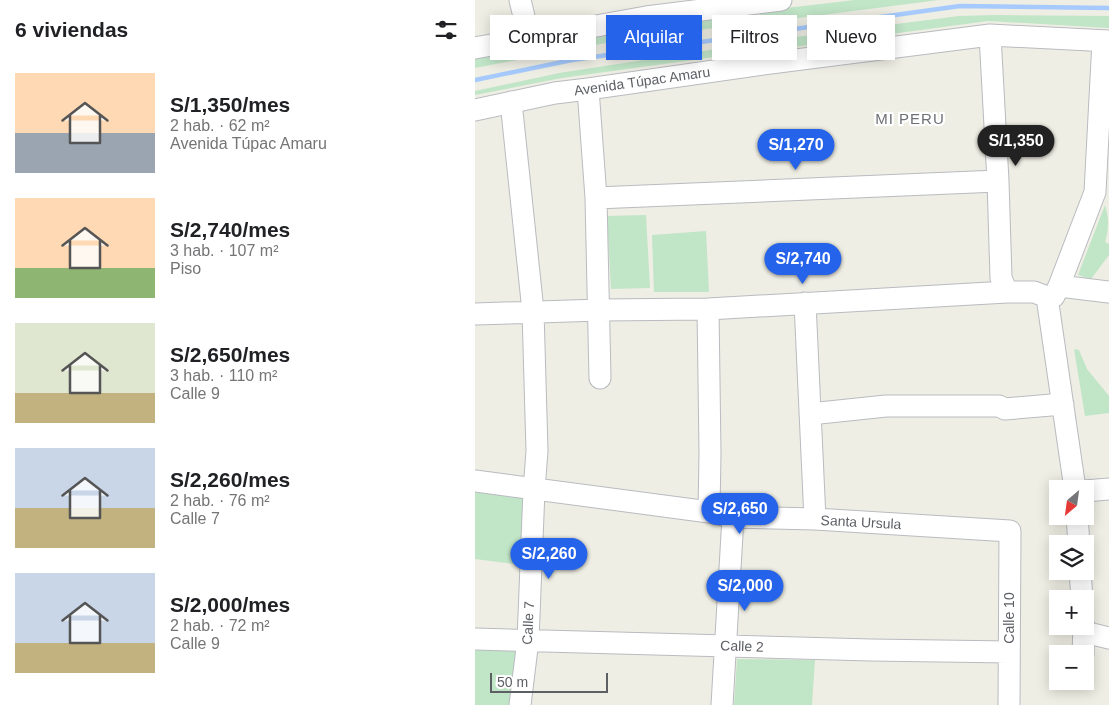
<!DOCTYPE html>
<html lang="es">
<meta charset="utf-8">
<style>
:root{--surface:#fff;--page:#f2f2f2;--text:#202124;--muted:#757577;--accent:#2563eb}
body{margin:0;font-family:Arial,sans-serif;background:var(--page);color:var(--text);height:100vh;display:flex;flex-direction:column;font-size:19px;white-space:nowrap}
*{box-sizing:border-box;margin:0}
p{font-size:16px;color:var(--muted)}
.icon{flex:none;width:28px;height:28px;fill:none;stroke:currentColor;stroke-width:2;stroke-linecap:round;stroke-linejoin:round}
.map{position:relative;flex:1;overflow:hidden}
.panel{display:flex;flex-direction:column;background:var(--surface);width:475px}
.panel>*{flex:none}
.banner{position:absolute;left:15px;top:15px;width:475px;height:45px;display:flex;gap:10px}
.needle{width:32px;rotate:209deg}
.fabs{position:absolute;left:574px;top:480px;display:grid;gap:10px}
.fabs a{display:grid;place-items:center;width:45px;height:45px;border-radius:0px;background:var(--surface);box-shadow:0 2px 12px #0003;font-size:25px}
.scale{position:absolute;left:15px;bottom:12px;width:118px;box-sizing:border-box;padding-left:5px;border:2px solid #5c5f64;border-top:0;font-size:14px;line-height:18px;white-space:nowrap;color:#5c5f64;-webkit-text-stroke:4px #fff;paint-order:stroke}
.price{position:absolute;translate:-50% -42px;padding:0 11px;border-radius:18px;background:var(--accent);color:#fff;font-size:16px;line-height:32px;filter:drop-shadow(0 1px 2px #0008)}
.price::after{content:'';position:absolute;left:50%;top:30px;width:15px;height:11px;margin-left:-8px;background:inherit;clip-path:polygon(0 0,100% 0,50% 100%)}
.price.current{background:#222;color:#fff}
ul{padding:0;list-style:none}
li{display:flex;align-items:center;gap:15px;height:125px;padding:0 15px}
li span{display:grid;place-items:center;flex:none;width:140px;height:100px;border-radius:0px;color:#555}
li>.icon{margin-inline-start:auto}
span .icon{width:60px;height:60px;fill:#fffc;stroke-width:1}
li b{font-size:21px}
h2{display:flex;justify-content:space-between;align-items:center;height:60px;padding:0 15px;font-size:21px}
.chip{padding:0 18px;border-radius:0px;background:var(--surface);box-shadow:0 2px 12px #0003;font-size:18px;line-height:45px}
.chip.current{background:var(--accent);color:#fff}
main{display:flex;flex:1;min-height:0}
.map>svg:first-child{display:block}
.green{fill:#c1e5c7}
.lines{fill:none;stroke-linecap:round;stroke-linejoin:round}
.stream{stroke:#a6cafd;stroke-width:4.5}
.minor-casing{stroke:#b9bbc0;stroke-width:23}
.minor{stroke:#fff;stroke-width:21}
.labels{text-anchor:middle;stroke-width:4.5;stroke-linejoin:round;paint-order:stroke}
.street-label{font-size:14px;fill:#5c5f64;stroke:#fff}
.neighbourhood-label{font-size:15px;letter-spacing:1px;fill:#6d7076;stroke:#fff}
</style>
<main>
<section class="panel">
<h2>6 viviendas<svg class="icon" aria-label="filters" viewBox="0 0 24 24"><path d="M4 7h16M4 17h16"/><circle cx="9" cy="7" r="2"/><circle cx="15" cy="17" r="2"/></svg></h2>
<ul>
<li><span style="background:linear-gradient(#ffd9b3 60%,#9aa5b1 0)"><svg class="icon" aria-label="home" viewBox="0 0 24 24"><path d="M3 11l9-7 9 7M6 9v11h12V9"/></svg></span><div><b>S/1,350/mes</b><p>2 hab. · 62 m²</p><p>Avenida Túpac Amaru</p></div></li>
<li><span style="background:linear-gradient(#ffd9b3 70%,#8fb573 0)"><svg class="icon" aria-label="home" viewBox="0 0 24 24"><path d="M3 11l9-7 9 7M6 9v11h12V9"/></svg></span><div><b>S/2,740/mes</b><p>3 hab. · 107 m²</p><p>Piso</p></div></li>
<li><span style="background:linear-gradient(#dfe7d0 70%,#c2b280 0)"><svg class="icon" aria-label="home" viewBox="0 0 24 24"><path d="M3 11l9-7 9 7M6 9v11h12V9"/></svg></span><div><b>S/2,650/mes</b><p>3 hab. · 110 m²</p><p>Calle 9</p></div></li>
<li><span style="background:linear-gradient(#c9d6e8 60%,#c2b280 0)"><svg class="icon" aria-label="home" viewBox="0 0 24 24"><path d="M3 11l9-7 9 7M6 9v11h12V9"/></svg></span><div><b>S/2,260/mes</b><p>2 hab. · 76 m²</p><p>Calle 7</p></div></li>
<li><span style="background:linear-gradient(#c9d6e8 70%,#c2b280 0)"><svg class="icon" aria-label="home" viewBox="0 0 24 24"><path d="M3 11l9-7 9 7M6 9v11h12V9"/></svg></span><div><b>S/2,000/mes</b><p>2 hab. · 72 m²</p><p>Calle 9</p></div></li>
</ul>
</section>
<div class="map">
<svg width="634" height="705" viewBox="0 0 634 705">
<rect width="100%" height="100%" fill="#eeeee4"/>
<path class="green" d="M 380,0 L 464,0 L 285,23 L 285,11 Z
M 255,14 L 261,25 L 136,42 L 0,68 L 0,56 Z
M 521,15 L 634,16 L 634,28 L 513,21 L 282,52 L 281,42 L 484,16 Z
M 274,44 L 276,52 L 87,78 L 0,95 L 0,91 L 84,73 Z
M 630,205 C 634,218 634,229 630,242 L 634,244 L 634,255 L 616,279 L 603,275 Z
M 171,215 L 175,288 L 136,289 L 132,216 Z
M 231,231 L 234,292 L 179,292 L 177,235 Z
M 599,349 L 604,350 L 612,369 L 634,396 L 634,413 L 610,416 Z
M 0,489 L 51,497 L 48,565 L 0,559 Z
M 0,650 L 46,650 L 39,705 L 0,705 Z
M 262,659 L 340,660 L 337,705 L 259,705 Z"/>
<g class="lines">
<path class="stream" d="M 0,80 L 97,60 L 485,6 L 634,8"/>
<defs>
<path id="minor" d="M 45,0 L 54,37
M 515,35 L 523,181 L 526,278 L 532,292 L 559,292 L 572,297 L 579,296 L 584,286 L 620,192 L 628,41
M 0,48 L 171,17 L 306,0
M 113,89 L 121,198 L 125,378
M 36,102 L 58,311 L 62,451 L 59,490 L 53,640 L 45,705
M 0,110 L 80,93 L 113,89 L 281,65 L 515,35 L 634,41
M 121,198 L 523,181
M 584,286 L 634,292
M 572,297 L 600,489
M 330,303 L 340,519
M 233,309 L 235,453 L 234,512
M 0,314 L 125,310 L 233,309 L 532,292
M 335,414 L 411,406 L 524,406 L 530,409 L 588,404
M 0,481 L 234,512 L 258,517 L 340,519 L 535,531 L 534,705
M 610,491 L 634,489
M 602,516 L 604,544
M 605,571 L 607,599
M 609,632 L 634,638
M 0,639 L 396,650 L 534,652
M 608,654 L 609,626
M 247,705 L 258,517"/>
</defs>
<use href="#minor" class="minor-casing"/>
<use href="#minor" class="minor"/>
</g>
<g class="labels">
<g class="street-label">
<text transform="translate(167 81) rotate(-8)" y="5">Avenida Túpac Amaru</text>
<text transform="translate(386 522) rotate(3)" y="5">Santa Ursula</text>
<text transform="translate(534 618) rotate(-90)" y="5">Calle 10</text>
<text transform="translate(53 623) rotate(-87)" y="5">Calle 7</text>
<text transform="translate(267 646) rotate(2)" y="5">Calle 2</text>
</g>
<g class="neighbourhood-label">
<text x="435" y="124">MI PERU</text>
</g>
</g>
</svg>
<div class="fabs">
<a><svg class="needle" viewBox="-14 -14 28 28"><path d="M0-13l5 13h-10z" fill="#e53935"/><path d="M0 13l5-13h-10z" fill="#757577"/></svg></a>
<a><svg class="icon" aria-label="layers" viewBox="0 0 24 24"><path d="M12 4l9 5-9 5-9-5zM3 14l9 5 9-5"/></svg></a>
<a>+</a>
<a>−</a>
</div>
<div class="scale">50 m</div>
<b class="price current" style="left:541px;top:167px">S/1,350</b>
<b class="price" style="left:321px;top:171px">S/1,270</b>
<b class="price" style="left:328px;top:285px">S/2,740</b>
<b class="price" style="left:265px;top:535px">S/2,650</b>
<b class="price" style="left:74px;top:580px">S/2,260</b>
<b class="price" style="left:270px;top:612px">S/2,000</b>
<div class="banner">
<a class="chip">Comprar</a>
<a class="chip current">Alquilar</a>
<a class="chip">Filtros</a>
<a class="chip">Nuevo</a>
</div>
</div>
</main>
